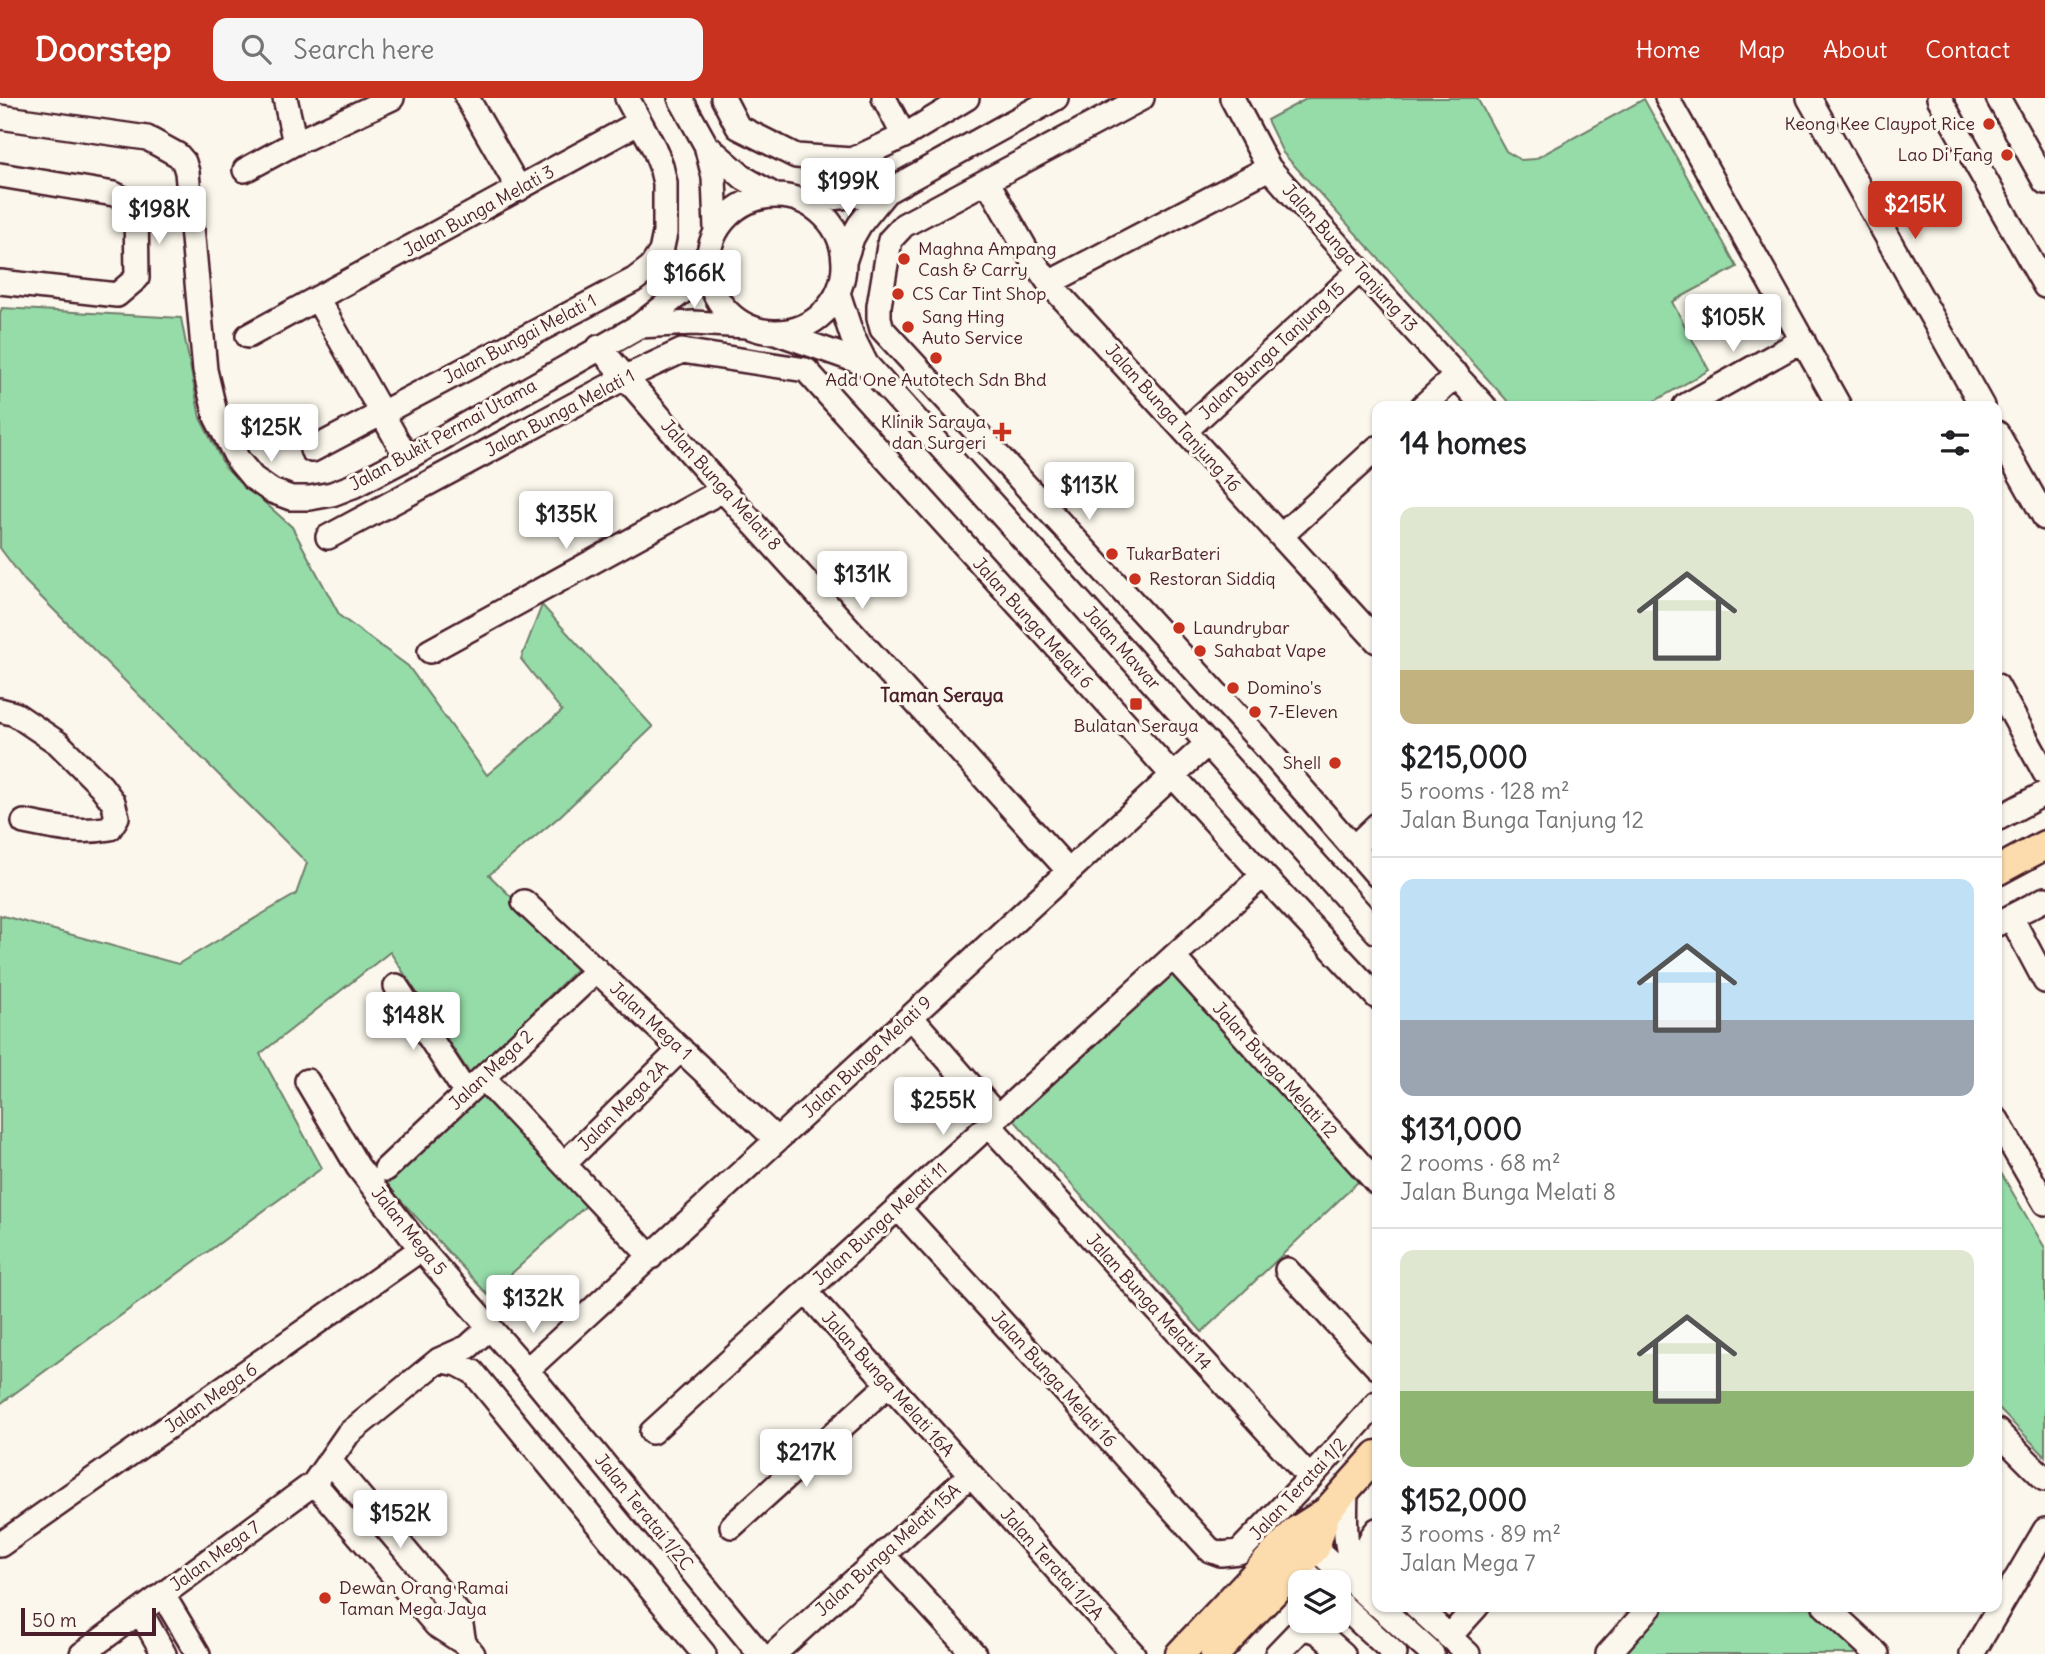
<!DOCTYPE html>
<meta charset="utf-8">
<style>
:root{--surface:#fff;--page:#f6f6f6;--text:#202124;--muted:#757577;--line:#e0e0e0;--accent:#c8321e}
body{margin:0;font-family:Delius,sans-serif;background:var(--page);color:var(--text);height:100vh;display:flex;flex-direction:column;font-size:26px;white-space:nowrap}
*{box-sizing:border-box;margin:0}
p{font-size:23px;color:var(--muted)}
.icon{flex:none;width:38px;height:38px;fill:none;stroke:currentColor;stroke-width:2;stroke-linecap:round;stroke-linejoin:round}
.map{position:relative;flex:1;overflow:hidden}
.panel{position:absolute;left:1372px;top:303px;width:630px;height:1211px;display:flex;flex-direction:column;background:var(--surface);border-radius:14px;box-shadow:0 2px 5px #0004}
.panel>*{flex:none}
.buttons{position:absolute;left:1288px;top:1472px;display:grid;gap:14px}
.buttons a{display:grid;place-items:center;width:63px;height:63px;border-radius:14px;background:var(--surface);box-shadow:0 2px 5px #0004;font-size:35px}
.scale{position:absolute;left:21px;bottom:18px;width:135px;box-sizing:border-box;padding-left:7px;border:4px solid #4a1f2b;border-top:0;font-size:19px;line-height:24px;white-space:nowrap;color:#4a1f2b;-webkit-text-stroke:5px #fbf7ec;paint-order:stroke}
.price{position:absolute;translate:-50% -60px;padding:0 16px;border-radius:7px;background:#fff;color:#222;font-size:23px;line-height:46px;filter:drop-shadow(0 2px 4px #0008)}
.price::after{content:'';position:absolute;left:50%;top:42px;width:21px;height:16px;margin-left:-10px;background:inherit;clip-path:polygon(0 0,100% 0,50% 100%)}
.price.selected{background:var(--accent);color:#fff}
ul{padding:0;list-style:none}
li{display:grid;align-content:center;gap:14px;height:371px;padding:0 28px}
li+li{border-top:2px solid var(--line)}
li span{display:grid;place-items:center;height:217px;border-radius:14px;color:#555}
li>.icon{margin-inline-start:auto}
span .icon{width:126px;height:126px;fill:#fffc;stroke-width:1}
li b{font-size:30px}
h2{display:flex;justify-content:space-between;align-items:center;height:84px;padding:0 28px;font-size:30px}
header{display:flex;align-items:center;gap:42px;box-sizing:border-box;height:98px;padding:0 35px;background:var(--accent);color:#fff}
header strong{font-size:33px}
nav{display:flex;gap:38px;margin-inline-start:auto;font-size:24px}
.search{width:490px;height:63px;background:var(--page);display:flex;align-items:center;gap:18px;box-sizing:border-box;padding:0 24px;border-radius:14px;color:var(--muted);font-size:26px}
.map>svg:first-child{display:block}
.green{fill:#96dca9;stroke:#707e6a;stroke-width:2}
.lines{fill:none;stroke-linecap:round;stroke-linejoin:round}
.minor-casing{stroke:#4a1f2b;stroke-width:28}
.major-casing{stroke:#4a1f2b;stroke-width:33}
.minor{stroke:#fbf7ec;stroke-width:23}
.major{stroke:#fcdcac;stroke-width:28}
.poi-dot{fill:#c8321e;stroke:#fbf7ec;stroke-width:2.5}
.labels{text-anchor:middle;stroke-width:6;stroke-linejoin:round;paint-order:stroke}
.poi-label{font-size:18px;fill:#4a1f2b;stroke:#fbf7ec;text-anchor:start}
.street-label{font-size:18px;fill:#4a1f2b;stroke:#fbf7ec}
.neighbourhood-label{font-size:19px;font-weight:bold;fill:#4a1f2b;stroke:#fbf7ec}
</style>
<header>
<strong>Doorstep</strong>
<div class="search"><svg class="icon" aria-label="search" viewBox="0 0 24 24"><circle cx="10" cy="10" r="6"/><path d="M15 15l6 6"/></svg>Search here</div>
<nav><a>Home</a><a>Map</a><a>About</a><a>Contact</a></nav>
</header>
<div class="map">
<svg width="2045" height="1556" viewBox="0 0 2045 1556">
<rect width="100%" height="100%" fill="#fbf7ec"/>
<filter id="ink" filterUnits="userSpaceOnUse"><feTurbulence type="fractalNoise" baseFrequency=".0143" numOctaves="2"/><feDisplacementMap in="SourceGraphic" scale="14" xChannelSelector="R" yChannelSelector="G"/><feConvolveMatrix kernelMatrix="1 2 1 2 8 2 1 2 1" color-interpolation-filters="sRGB"/></filter>
<g filter="url(#ink)">
<path class="green" d="M 1308,0 L 1477,0 L 1506,53 L 1521,62 L 1535,61 L 1644,1 L 1737,169 L 1672,204 L 1709,272 L 1646,308 L 1512,308 L 1283,55 L 1267,22 Z
M 2,210 L 181,220 L 200,320 L 225,369 L 292,429 L 340,518 L 408,568 L 487,677 L 562,613 L 521,561 L 542,507 L 653,629 L 559,719 L 489,777 L 581,867 L 470,976 L 390,854 L 260,956 L 322,1070 L 0,1306 L 0,817 L 178,866 L 296,796 L 307,765 L 25,483 L 0,450 L 0,215 Z
M 1169,871 L 1361,1081 L 1202,1234 L 1006,1013 Z
M 485,993 L 588,1106 L 488,1197 L 384,1084 Z
M 1997,1068 L 2045,1150 L 2045,1358 L 1997,1309 Z
M 1662,1508 L 1814,1509 L 1866,1556 L 1619,1556 Z"/>
<g class="lines">
<defs>
<path id="minor" d="M 285,0 L 295,45
M 467,0 L 519,91
M 680,0 L 706,47 L 714,79 L 716,131
M 723,0 L 738,29 L 796,58 L 852,62 L 904,38 L 967,0
M 884,0 L 904,38
M 1142,0 L 904,127 L 890,142 L 879,208 L 879,220 L 882,231 L 1263,646 L 1377,777
M 1232,0 L 1269,70 L 1360,172 L 1484,308
M 1667,0 L 1839,308
M 1809,0 L 1982,308
M 1939,0 L 2045,188
M 1998,0 L 2045,84
M 0,19 L 147,40 L 178,57 L 184,64 L 187,74 L 205,272 L 216,319 L 238,362 L 253,380 L 272,393 L 291,400 L 310,400 L 332,396 L 353,388 L 407,360 L 639,228 L 682,194 L 694,181 L 707,157
M 706,47 L 744,80 L 774,97
M 245,72 L 295,45 L 392,0
M 0,77 L 114,96 L 136,107 L 137,180 L 117,197 L 0,184
M 987,83 L 1028,155 L 1049,185 L 1377,543
M708 166a68 68 0 1 1 136 0a68 68 0 1 1-136 0Z
M 804,103 L 886,94
M 844,164 L 852,140 L 860,126 L 886,94 L 1056,0
M 1049,185 L 1269,70
M 838,195 L 852,238 L 866,266 L 1377,834
M 318,202 L 407,360
M 639,228 L 693,225 L 747,228
M 778,235 L 866,266
M 248,238 L 640,24
M 599,249 L 723,392 L 1069,773
M 1423,308 L 1457,277
M 1685,308 L 1803,242
M 1185,333 L 1360,172
M 1997,335 L 2045,420
M 312,352 L 634,182 L 651,169 L 661,154 L 665,135 L 665,85 L 661,68 L 654,50 L 627,0
M 1281,438 L 1377,350
M 328,439 L 626,279 L 682,253 L 806,272 L 1263,777 L 1377,899
M 430,553 L 723,392
M 1997,588 L 2045,675
M 0,612 L 15,616 L 58,645 L 101,688 L 113,704 L 117,719 L 110,730 C 79,736 53,730 24,724
M 1997,721 L 2045,695
M 1353,750 L 1377,727
M 524,804 L 777,1042
M 2011,819 L 2045,883
M 1997,826 L 2045,801
M 1173,859 L 1377,1085
M 396,888 L 466,995
M 911,919 L 998,1019
M 483,980 L 651,1159
M 307,983 L 358,1069 L 421,1151 L 527,1272 L 760,1556
M 1997,1022 L 2045,1105
M 989,1027 L 1310,1380
M 564,1066 L 681,951
M 386,1071 L 597,872
M 898,1110 L 1210,1452 L 1221,1456 L 1239,1454 L 1310,1380 L 1377,1305
M 1287,1172 L 1377,1269
M 806,1194 L 1133,1556
M 439,1262 L 458,1266 L 473,1274 L 704,1556
M 527,1272 L 1208,645
M 1997,1333 L 2045,1381
M 652,1334 L 1263,777
M 330,1363 L 459,1516 L 464,1545
M 314,1385 L 436,1527 L 464,1545 L 473,1556
M 1346,1391 C 1345,1430 1343,1451 1360,1487
M 732,1428 L 889,1286
M 1377,1432 C 1365,1445 1367,1459 1377,1473
M 1304,1440 L 1377,1507
M 0,1447 L 421,1151
M 883,1457 L 974,1556
M 1288,1458 L 1316,1484
M 163,1497 L 198,1556
M 1339,1505 L 1395,1556
M 1379,1508 L 1432,1556
M 1416,1508 L 1468,1556
M 1825,1508 L 1877,1556
M 141,1515 L 164,1556
M 1449,1539 L 1477,1508
M 82,1556 L 314,1385 L 348,1336 L 439,1262 L 468,1249 L 489,1230
M 774,1556 L 970,1377
M 1277,1556 L 1303,1529 L 1318,1534 L 1343,1556
M 1608,1556 L 1651,1508
M 1972,1556 L 2045,1432"/>
<path id="major" d="M 1997,773 L 2045,747
M 1180,1556 L 1296,1433 L 1326,1414 L 1377,1357
M 1215,1556 L 1315,1450 L 1326,1414"/>
</defs>
<use href="#minor" class="minor-casing"/>
<use href="#major" class="major-casing"/>
<use href="#minor" class="minor"/>
<use href="#major" class="major"/>
</g>
</g>
<g class="poi-dot">
<circle cx="1989" cy="26" r="7"/>
<circle cx="2007" cy="57" r="7"/>
<circle cx="904" cy="161" r="7"/>
<circle cx="898" cy="196" r="7"/>
<circle cx="908" cy="229" r="7"/>
<circle cx="936" cy="260" r="7"/>
<path d="M998.5 323.5h7v7h7v7h-7v7h-7v-7h-7v-7h7z"/>
<circle cx="1112" cy="456" r="7"/>
<circle cx="1135" cy="481" r="7"/>
<circle cx="1179" cy="530" r="7"/>
<circle cx="1200" cy="553" r="7"/>
<circle cx="1233" cy="590" r="7"/>
<rect x="1129" y="599" width="14" height="14" rx="3.5"/>
<circle cx="1255" cy="614" r="7"/>
<circle cx="1335" cy="665" r="7"/>
<circle cx="325" cy="1500" r="7"/>
</g>
<g class="labels">
<g class="poi-label">
<text x="1975" y="32" text-anchor="end">Keong Kee Claypot Rice</text>
<text x="1993" y="63" text-anchor="end">Lao Di Fang</text>
<text x="918" y="157">Maghna Ampang<tspan x="918" dy="21">Cash &amp; Carry</tspan></text>
<text x="912" y="202">CS Car Tint Shop</text>
<text x="922" y="225">Sang Hing<tspan x="922" dy="21">Auto Service</tspan></text>
<text x="936" y="288" text-anchor="middle">Add One Autotech Sdn Bhd</text>
<text x="986" y="330" text-anchor="end">Klinik Saraya<tspan x="986" dy="21">dan Surgeri</tspan></text>
<text x="1126" y="462">TukarBateri</text>
<text x="1149" y="487">Restoran Siddiq</text>
<text x="1193" y="536">Laundrybar</text>
<text x="1214" y="559">Sahabat Vape</text>
<text x="1247" y="596">Domino's</text>
<text x="1269" y="620">7-Eleven</text>
<text x="1136" y="634" text-anchor="middle">Bulatan Seraya</text>
<text x="1321" y="671" text-anchor="end">Shell</text>
<text x="339" y="1496">Dewan Orang Ramai<tspan x="339" dy="21">Taman Mega Jaya</tspan></text>
</g>
<g class="street-label">
<text transform="translate(479 113) rotate(-29)" y="6">Jalan Bunga Melati 3</text>
<text transform="translate(1350 160) rotate(48)" y="6">Jalan Bunga Tanjung 13</text>
<text transform="translate(520 241) rotate(-28)" y="6">Jalan Bungai Melati 1</text>
<text transform="translate(1272 253) rotate(-43)" y="6">Jalan Bunga Tanjung 15</text>
<text transform="translate(560 315) rotate(-28)" y="6">Jalan Bunga Melati 1</text>
<text transform="translate(1173 320) rotate(48)" y="6">Jalan Bunga Tanjung 16</text>
<text transform="translate(443 337) rotate(-29)" y="6">Jalan Bukit Permai Utama</text>
<text transform="translate(721 387) rotate(48)" y="6">Jalan Bunga Melati 8</text>
<text transform="translate(1033 525) rotate(48)" y="6">Jalan Bunga Melati 6</text>
<text transform="translate(1122 550) rotate(48)" y="6">Jalan Mawar</text>
<text transform="translate(651 923) rotate(43)" y="6">Jalan Mega 1</text>
<text transform="translate(867 959) rotate(-43)" y="6">Jalan Bunga Melati 9</text>
<text transform="translate(491 972) rotate(-43)" y="6">Jalan Mega 2</text>
<text transform="translate(1275 972) rotate(48)" y="6">Jalan Bunga Melati 12</text>
<text transform="translate(623 1008) rotate(-45)" y="6">Jalan Mega 2A</text>
<text transform="translate(880 1126) rotate(-42)" y="6">Jalan Bunga Melati 11</text>
<text transform="translate(409 1133) rotate(51)" y="6">Jalan Mega 5</text>
<text transform="translate(1149 1204) rotate(48)" y="6">Jalan Bunga Melati 14</text>
<text transform="translate(1054 1281) rotate(48)" y="6">Jalan Bunga Melati 16</text>
<text transform="translate(888 1286) rotate(48)" y="6">Jalan Bunga Melati 16A</text>
<text transform="translate(211 1300) rotate(-35)" y="6">Jalan Mega 6</text>
<text transform="translate(1298 1391) rotate(-47)" y="6">Jalan Teratai 1/2</text>
<text transform="translate(644 1414) rotate(51)" y="6">Jalan Teratai 1/2C</text>
<text transform="translate(888 1452) rotate(-42)" y="6">Jalan Bunga Melati 15A</text>
<text transform="translate(215 1458) rotate(-36)" y="6">Jalan Mega 7</text>
<text transform="translate(1052 1466) rotate(48)" y="6">Jalan Teratai 1/2A</text>
</g>
<g class="neighbourhood-label">
<text x="942" y="604">Taman Seraya</text>
</g>
</g>
</svg>
<div class="buttons">
<a><svg class="icon" aria-label="layers" viewBox="0 0 24 24"><path d="M12 4l9 5-9 5-9-5zM3 14l9 5 9-5"/></svg></a>
</div>
<div class="scale">50 m</div>
<b class="price" style="left:848px;top:120px">$199K</b>
<b class="price selected" style="left:1915px;top:143px">$215K</b>
<b class="price" style="left:159px;top:148px">$198K</b>
<b class="price" style="left:694px;top:212px">$166K</b>
<b class="price" style="left:1733px;top:256px">$105K</b>
<b class="price" style="left:271px;top:366px">$125K</b>
<b class="price" style="left:1089px;top:424px">$113K</b>
<b class="price" style="left:566px;top:453px">$135K</b>
<b class="price" style="left:862px;top:513px">$131K</b>
<b class="price" style="left:413px;top:954px">$148K</b>
<b class="price" style="left:943px;top:1039px">$255K</b>
<b class="price" style="left:533px;top:1237px">$132K</b>
<b class="price" style="left:806px;top:1391px">$217K</b>
<b class="price" style="left:400px;top:1452px">$152K</b>
<section class="panel">
<h2>14 homes<svg class="icon" aria-label="filters" viewBox="0 0 24 24"><path d="M4 7h16M4 17h16"/><circle cx="9" cy="7" r="2"/><circle cx="15" cy="17" r="2"/></svg></h2>
<ul>
<li><span style="background:linear-gradient(#dfe7d0 75%,#c2b280 0)"><svg class="icon" aria-label="home" viewBox="0 0 24 24"><path d="M3 11l9-7 9 7M6 9v11h12V9"/></svg></span><div><b>$215,000</b><p>5 rooms · 128 m²</p><p>Jalan Bunga Tanjung 12</p></div></li>
<li><span style="background:linear-gradient(#bfe0f5 65%,#9aa5b1 0)"><svg class="icon" aria-label="home" viewBox="0 0 24 24"><path d="M3 11l9-7 9 7M6 9v11h12V9"/></svg></span><div><b>$131,000</b><p>2 rooms · 68 m²</p><p>Jalan Bunga Melati 8</p></div></li>
<li><span style="background:linear-gradient(#dfe7d0 65%,#8fb573 0)"><svg class="icon" aria-label="home" viewBox="0 0 24 24"><path d="M3 11l9-7 9 7M6 9v11h12V9"/></svg></span><div><b>$152,000</b><p>3 rooms · 89 m²</p><p>Jalan Mega 7</p></div></li>
</ul>
</section>
</div>
